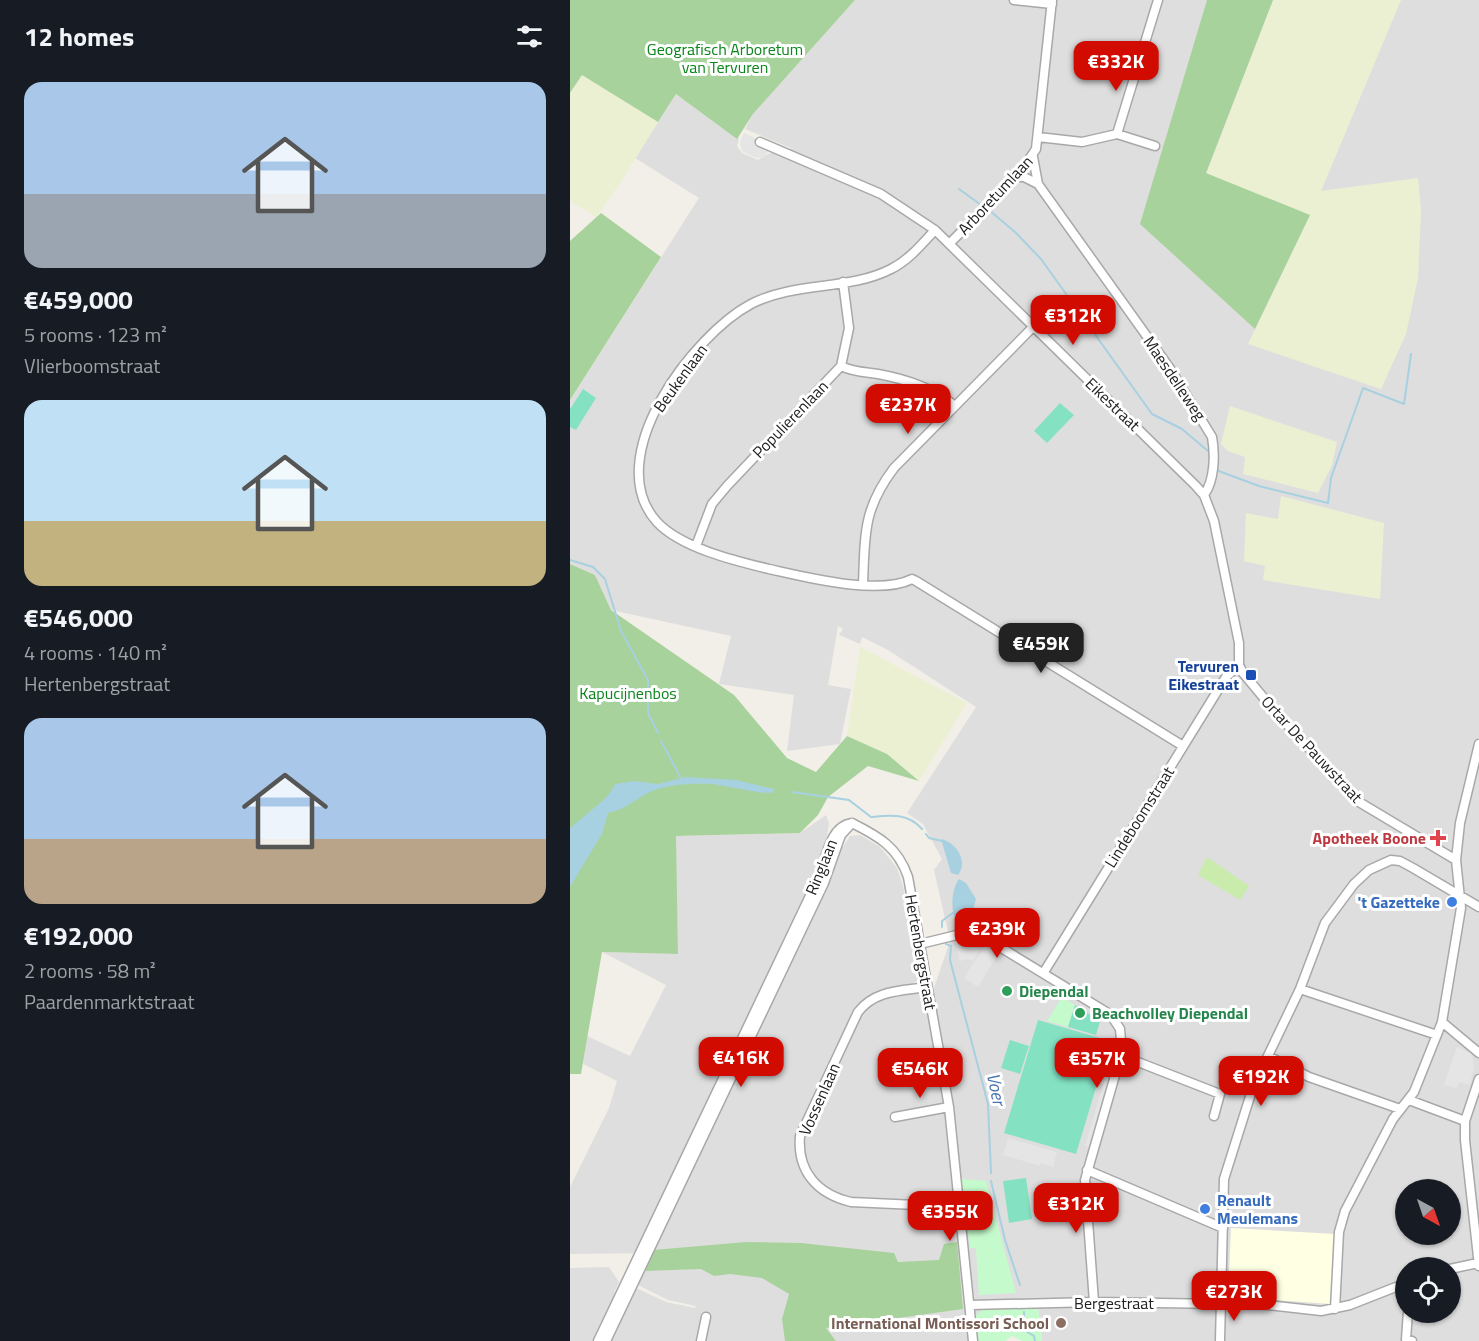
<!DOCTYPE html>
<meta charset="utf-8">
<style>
:root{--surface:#171b24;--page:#20242c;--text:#f1f3f6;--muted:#9ea1a6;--accent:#d20b00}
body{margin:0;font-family:"Titillium Web",sans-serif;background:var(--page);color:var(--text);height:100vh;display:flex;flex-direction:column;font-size:22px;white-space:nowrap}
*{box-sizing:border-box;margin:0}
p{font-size:20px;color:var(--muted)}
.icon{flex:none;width:33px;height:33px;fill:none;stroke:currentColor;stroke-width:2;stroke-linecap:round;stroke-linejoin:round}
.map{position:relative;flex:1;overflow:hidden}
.sheet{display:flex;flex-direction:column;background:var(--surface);width:570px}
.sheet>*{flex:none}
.needle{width:39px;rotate:140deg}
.buttons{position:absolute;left:825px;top:1179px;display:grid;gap:12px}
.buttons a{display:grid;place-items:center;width:66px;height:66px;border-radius:50%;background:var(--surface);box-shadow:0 2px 4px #0004;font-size:30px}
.price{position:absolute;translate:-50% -51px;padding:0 14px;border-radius:12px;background:var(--accent);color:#fff;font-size:20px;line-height:39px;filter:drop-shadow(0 2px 3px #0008)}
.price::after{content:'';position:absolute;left:50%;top:36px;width:18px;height:14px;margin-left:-9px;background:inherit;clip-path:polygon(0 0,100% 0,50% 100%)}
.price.active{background:#222;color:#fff}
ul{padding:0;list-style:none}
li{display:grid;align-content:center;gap:12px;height:318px;padding:0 24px}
li span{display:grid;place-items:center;height:186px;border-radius:18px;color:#555}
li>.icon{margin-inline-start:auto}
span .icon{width:108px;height:108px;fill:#fffc;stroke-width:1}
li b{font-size:26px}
h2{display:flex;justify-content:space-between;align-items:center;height:72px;padding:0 24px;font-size:26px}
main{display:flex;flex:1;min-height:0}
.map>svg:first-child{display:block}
.residential{fill:#dfdede;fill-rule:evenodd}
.education{fill:#feffe3}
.farmland{fill:#ecf0d3}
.grass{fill:#c9ecad}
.forest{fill:#a8d29b}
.park{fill:#c5fbcc}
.pitch{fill:#84e2c3}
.parking{fill:#e5e5e5}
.water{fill:#a7d0e0}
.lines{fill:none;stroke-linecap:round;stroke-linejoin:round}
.stream{stroke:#a7d0e0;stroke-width:2}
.street-casing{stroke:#a8a8a8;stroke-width:11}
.street{stroke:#fff;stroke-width:8}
.transit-dot{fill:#1a4fb4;stroke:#fff;stroke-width:2}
.health-dot{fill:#e0444e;stroke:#fff;stroke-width:2}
.shop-dot{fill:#3f7fe0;stroke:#fff;stroke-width:2}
.leisure-dot{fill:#2e9e5b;stroke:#fff;stroke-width:2}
.education-dot{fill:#8d6e63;stroke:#fff;stroke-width:2}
.labels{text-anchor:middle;stroke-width:6;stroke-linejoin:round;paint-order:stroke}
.park-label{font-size:16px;fill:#09851a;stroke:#fff}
.street-label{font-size:16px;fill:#212121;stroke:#fff}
.transit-label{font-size:16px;font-weight:bold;fill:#164399;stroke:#fff;text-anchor:end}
.health-label{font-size:16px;font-weight:bold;fill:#be3a42;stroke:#fff;text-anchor:end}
.shop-label{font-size:16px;font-weight:bold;fill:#366cbe;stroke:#fff;text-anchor:end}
.leisure-label{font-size:16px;font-weight:bold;fill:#27864d;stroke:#fff;text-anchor:start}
.education-label{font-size:16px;font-weight:bold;fill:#785e54;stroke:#fff;text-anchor:end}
.water-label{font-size:18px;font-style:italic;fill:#4774ad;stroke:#fff}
</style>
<main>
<section class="sheet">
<h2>12 homes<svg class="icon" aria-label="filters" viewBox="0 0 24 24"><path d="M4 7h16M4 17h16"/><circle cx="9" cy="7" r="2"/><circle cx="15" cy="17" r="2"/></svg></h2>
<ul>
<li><span style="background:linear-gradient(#a9c7e8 60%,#9aa5b1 0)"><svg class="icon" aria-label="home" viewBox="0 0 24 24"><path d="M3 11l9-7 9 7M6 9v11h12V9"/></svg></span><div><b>€459,000</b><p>5 rooms · 123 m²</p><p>Vlierboomstraat</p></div></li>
<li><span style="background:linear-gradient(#bfe0f5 65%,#c2b280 0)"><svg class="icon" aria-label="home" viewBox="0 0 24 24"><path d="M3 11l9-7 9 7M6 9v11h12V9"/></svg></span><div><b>€546,000</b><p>4 rooms · 140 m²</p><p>Hertenbergstraat</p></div></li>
<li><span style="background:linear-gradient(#a9c7e8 65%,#b9a48a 0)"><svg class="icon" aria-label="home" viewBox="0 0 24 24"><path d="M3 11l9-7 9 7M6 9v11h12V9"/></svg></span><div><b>€192,000</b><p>2 rooms · 58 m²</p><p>Paardenmarktstraat</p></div></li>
</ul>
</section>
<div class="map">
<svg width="909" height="1341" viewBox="0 0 909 1341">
<rect width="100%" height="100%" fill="#f2efe8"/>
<path class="residential" d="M 285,0 L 909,0 L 909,1341 L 472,1341 L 468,1307 L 405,1316 L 407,1341 L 0,1341 L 0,1268 L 39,1267 L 49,1282 L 44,1293 L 59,1302 L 66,1288 L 96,1302 L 125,1308 L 126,1306 L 98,1300 L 68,1285 L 83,1253 L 0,1254 L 0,1187 L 39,1108 L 47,1081 L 13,1064 L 17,1036 L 60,1056 L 96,985 L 32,952 L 108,954 L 105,836 L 230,833 L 256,815 L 259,823 L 256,842 L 273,847 L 280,836 L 290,835 L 310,847 L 327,868 L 333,886 L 351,979 L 341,984 L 344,994 L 352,994 L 355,1001 L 363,991 L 380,941 L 364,870 L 372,859 L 353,824 L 337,813 L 406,707 L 318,650 L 292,637 L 290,644 L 269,635 L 273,629 L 268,626 L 258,685 L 281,689 L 270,744 L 217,751 L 224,695 L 149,684 L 161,636 L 41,610 L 25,575 L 0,564 L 0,400 L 129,198 L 65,158 L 106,94 L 162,132 L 169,138 L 167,146 L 172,153 L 188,160 L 202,152 L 217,158 L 221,148 L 175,129 L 183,114 ZM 836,1190 L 880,1190 L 880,1234 L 836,1234 ZM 836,1268 L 880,1268 L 880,1312 L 836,1312 Z"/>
<path class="education" d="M 661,1228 L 765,1234 L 761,1304 L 658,1297 Z"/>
<path class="farmland" d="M 703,0 L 831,0 L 751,191 L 848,178 L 851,211 L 848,278 L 836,334 L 811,389 L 678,344 L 740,215 L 636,174 Z
M 12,74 L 88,122 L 53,179 L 26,217 L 0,201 L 0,94 Z
M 660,406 L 767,442 L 762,465 L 748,493 L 673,474 L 675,457 L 658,451 L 651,444 Z
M 711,496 L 814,523 L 810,599 L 693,580 L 695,566 L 674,561 L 676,513 L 708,519 Z
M 290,647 L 397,703 L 349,781 L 317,754 L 277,736 Z"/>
<path class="grass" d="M 637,857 L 679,886 L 670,900 L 628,875 Z"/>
<path class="forest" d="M 0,0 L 285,0 L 183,114 L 167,139 L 106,94 L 88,122 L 12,75 L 0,93 Z
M 637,0 L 703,0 L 636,173 L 740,215 L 685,329 L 570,224 Z
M 31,213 L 91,257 L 0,400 L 0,241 Z
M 0,564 L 25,575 L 41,610 L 164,695 L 217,758 L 246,772 L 277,736 L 317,754 L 349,781 L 298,766 L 258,797 L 248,815 L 230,833 L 106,836 L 108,954 L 32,952 L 11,1074 L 0,1074 Z
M 176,1242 L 231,1243 L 324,1253 L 328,1262 L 369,1260 L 374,1244 L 387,1242 L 393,1309 L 256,1328 L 266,1341 L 215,1341 L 212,1319 L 219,1294 L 192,1278 L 160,1274 L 144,1276 L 131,1269 L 74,1271 L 83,1250 Z"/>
<path class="park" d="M 492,997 L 505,1005 L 498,1027 L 477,1021 Z
M 391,1179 L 416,1181 L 446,1293 L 409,1295 L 406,1248 L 400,1248 Z
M 416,1307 L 468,1307 L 472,1341 L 452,1341 L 442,1336 L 435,1341 L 407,1341 L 405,1316 Z"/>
<path class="pitch" d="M 13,389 L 26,398 L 6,430 L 0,427 L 0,409 Z
M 490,403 L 504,415 L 477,443 L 464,431 Z
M 505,1005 L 530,1021 L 526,1035 L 498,1027 Z
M 468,1020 L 540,1041 L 506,1154 L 434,1133 Z
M 440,1040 L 459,1046 L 450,1074 L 431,1068 Z
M 456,1178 L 462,1219 L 439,1223 L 433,1181 Z"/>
<path class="parking" d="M 174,133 L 201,146 L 194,158 L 184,157 L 172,151 L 170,143 Z
M 395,938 L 413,945 L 403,961 L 398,959 L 390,961 L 385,940 Z
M 414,946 L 428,954 L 408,987 L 394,978 Z
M 887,1047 L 902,1054 L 904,1067 L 900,1085 L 889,1082 L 887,1088 L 874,1085 Z
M 543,1051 L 548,1052 L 520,1148 L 515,1146 Z
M 438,1138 L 487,1152 L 483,1167 L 471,1163 L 470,1166 L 433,1155 Z"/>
<path class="water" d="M 116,777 L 166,780 L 204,789 L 204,792 C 198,796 153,785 142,784 C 123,783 94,784 78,793 C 70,797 61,804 51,809 C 47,811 43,811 38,813 L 32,834 L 0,887 L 0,829 C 13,815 39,800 45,784 L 64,781 L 88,784 Z
M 371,839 C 386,842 399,862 388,875 L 381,873 Z
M 389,879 L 396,883 L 406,899 L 403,910 L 394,917 L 384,916 C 381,905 382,888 389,879 Z"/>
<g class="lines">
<path class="stream" d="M 389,189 L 411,205
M 419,210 L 445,232 L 471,259 L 582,414 L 612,429 L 638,451
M 646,470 L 689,486 L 758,503 L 761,478 L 793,388 L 834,404 L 841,354
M 0,560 L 23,567 L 35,579 L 51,631 L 78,680 L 78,713 L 88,733
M 91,741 L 112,780
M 222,792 L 279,800 L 301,817 C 321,815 338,813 352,829
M 356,834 L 359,838 L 372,841
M 372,927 L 372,921 L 384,912
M 376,944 L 381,946 L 380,960 L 418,1104 L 421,1173
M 421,1181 L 435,1240 L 450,1285
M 454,1312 L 454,1330 L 464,1336 L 465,1341"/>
<defs>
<path id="street" d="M 444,0 L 482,4
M 547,134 L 585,146
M 468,137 L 512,142 L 547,134 L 588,0
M 190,142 L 311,194 L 365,230 L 625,485 L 634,495 L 644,521 L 669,643 L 669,665 L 673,673 L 708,715 L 789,802 L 886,860
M 463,157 L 468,184 L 601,370 L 642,437 C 645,454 645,480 634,495
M 446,177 L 454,177 L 468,184
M 365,230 C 352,244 339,260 321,269 C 278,291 226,281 181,304 C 123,335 29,458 87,522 C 111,548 166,561 199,569 C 235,577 309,596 342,579 L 346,581 L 613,746
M 380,243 L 450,173 L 466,149 L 482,0
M 271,366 C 283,372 295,372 308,374 C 336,379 363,388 385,406
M 126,546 L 142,504 L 157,486 L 271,366 L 279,328 L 273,282
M 293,584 C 295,534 293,509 324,468 L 464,326
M 282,823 C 308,836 328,847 338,877 L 379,1107 L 403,1341
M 350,944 L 395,933 L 412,936 L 541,1015 L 550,1029 L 552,1051 L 515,1180 L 524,1302
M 474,972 L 656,677 L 669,665
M 357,987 C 331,991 305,990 288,1012 L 230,1136 C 227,1171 247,1194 281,1202 L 390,1207
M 730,989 L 867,1035
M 872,1022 L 909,1053
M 550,1055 L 650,1094 L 644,1116
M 698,1056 L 739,1077 L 830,1109
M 909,1079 L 895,1121 L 895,1140 L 909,1266
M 839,1100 L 895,1121
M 325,1117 L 379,1107
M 517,1170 L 653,1228
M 880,1269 L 908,1263
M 652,1300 L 751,1311 L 780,1305 L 836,1283
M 400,1305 L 524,1302 L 652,1304
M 765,1309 L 769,1232 L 775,1211 L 823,1119 L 844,1092 L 872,1022 L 891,908 L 886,860 L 890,823 L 909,744
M 838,1312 L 836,1339 L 842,1341
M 28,1341 L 248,879 C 256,860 259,826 282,823
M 36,1341 L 254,883 L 271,835 L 282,823
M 131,1341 L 136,1317
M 650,1341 L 654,1179 L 683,1087 L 730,989 L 755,923 L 784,884 L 799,870 L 821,860 L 830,861 L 843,868 L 909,907"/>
</defs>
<use href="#street" class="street-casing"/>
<use href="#street" class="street"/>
</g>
<rect class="transit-dot" x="675" y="669" width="12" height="12" rx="3"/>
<path class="health-dot" d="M865 829h6v6h6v6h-6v6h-6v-6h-6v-6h6z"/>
<g class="shop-dot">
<circle cx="882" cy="902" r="6"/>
<circle cx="635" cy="1209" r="6"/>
</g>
<g class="leisure-dot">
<circle cx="437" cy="991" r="6"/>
<circle cx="510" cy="1013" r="6"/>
</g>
<circle class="education-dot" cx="491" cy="1323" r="6"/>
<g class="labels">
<g class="park-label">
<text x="155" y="55">Geografisch Arboretum<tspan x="155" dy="18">van Tervuren</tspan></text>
<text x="58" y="699">Kapucijnenbos</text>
</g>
<g class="street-label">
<text transform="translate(425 195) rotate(-47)" y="6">Arboretumlaan</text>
<text transform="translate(110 378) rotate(-54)" y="6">Beukenlaan</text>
<text transform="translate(605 378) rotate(56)" y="6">Maesdelleweg</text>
<text transform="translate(543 404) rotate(44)" y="6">Eikestraat</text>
<text transform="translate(220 419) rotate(-46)" y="6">Populierenlaan</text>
<text transform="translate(742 749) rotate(47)" y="6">Ortar De Pauwstraat</text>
<text transform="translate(569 817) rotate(-58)" y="6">Lindeboomstraat</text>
<text transform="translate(251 867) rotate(-68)" y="6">Ringlaan</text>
<text transform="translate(351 952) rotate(80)" y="6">Hertenbergstraat</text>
<text transform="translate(249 1099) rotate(-66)" y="6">Vossenlaan</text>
<text x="544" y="1309">Bergestraat</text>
</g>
<g class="transit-label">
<text x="669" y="672">Tervuren<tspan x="669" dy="18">Eikestraat</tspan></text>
</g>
<g class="health-label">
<text x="856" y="844">Apotheek Boone</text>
</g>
<g class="shop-label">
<text x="870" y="908">'t Gazetteke</text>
<text x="647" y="1206" text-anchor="start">Renault<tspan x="647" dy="18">Meulemans</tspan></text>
</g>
<g class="leisure-label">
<text x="449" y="997">Diependal</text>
<text x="522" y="1019">Beachvolley Diependal</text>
</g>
<g class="education-label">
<text x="479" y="1329">International Montissori School</text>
</g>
<g class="water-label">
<text transform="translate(426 1089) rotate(78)" y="6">Voer</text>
</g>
</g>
</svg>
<div class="buttons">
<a><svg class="needle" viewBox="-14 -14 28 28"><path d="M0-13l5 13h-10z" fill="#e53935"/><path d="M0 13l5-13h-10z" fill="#9ea1a6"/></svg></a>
<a><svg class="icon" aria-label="locate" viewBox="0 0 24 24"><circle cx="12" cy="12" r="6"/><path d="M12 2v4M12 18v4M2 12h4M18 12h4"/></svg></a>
</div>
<b class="price" style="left:546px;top:92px">€332K</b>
<b class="price" style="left:503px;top:346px">€312K</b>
<b class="price" style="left:338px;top:435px">€237K</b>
<b class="price active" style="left:471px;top:674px">€459K</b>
<b class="price" style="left:427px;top:959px">€239K</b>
<b class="price" style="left:171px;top:1088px">€416K</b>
<b class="price" style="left:527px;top:1089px">€357K</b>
<b class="price" style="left:350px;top:1099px">€546K</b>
<b class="price" style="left:691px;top:1107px">€192K</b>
<b class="price" style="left:506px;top:1234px">€312K</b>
<b class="price" style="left:380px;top:1242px">€355K</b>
<b class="price" style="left:664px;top:1322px">€273K</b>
</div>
</main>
